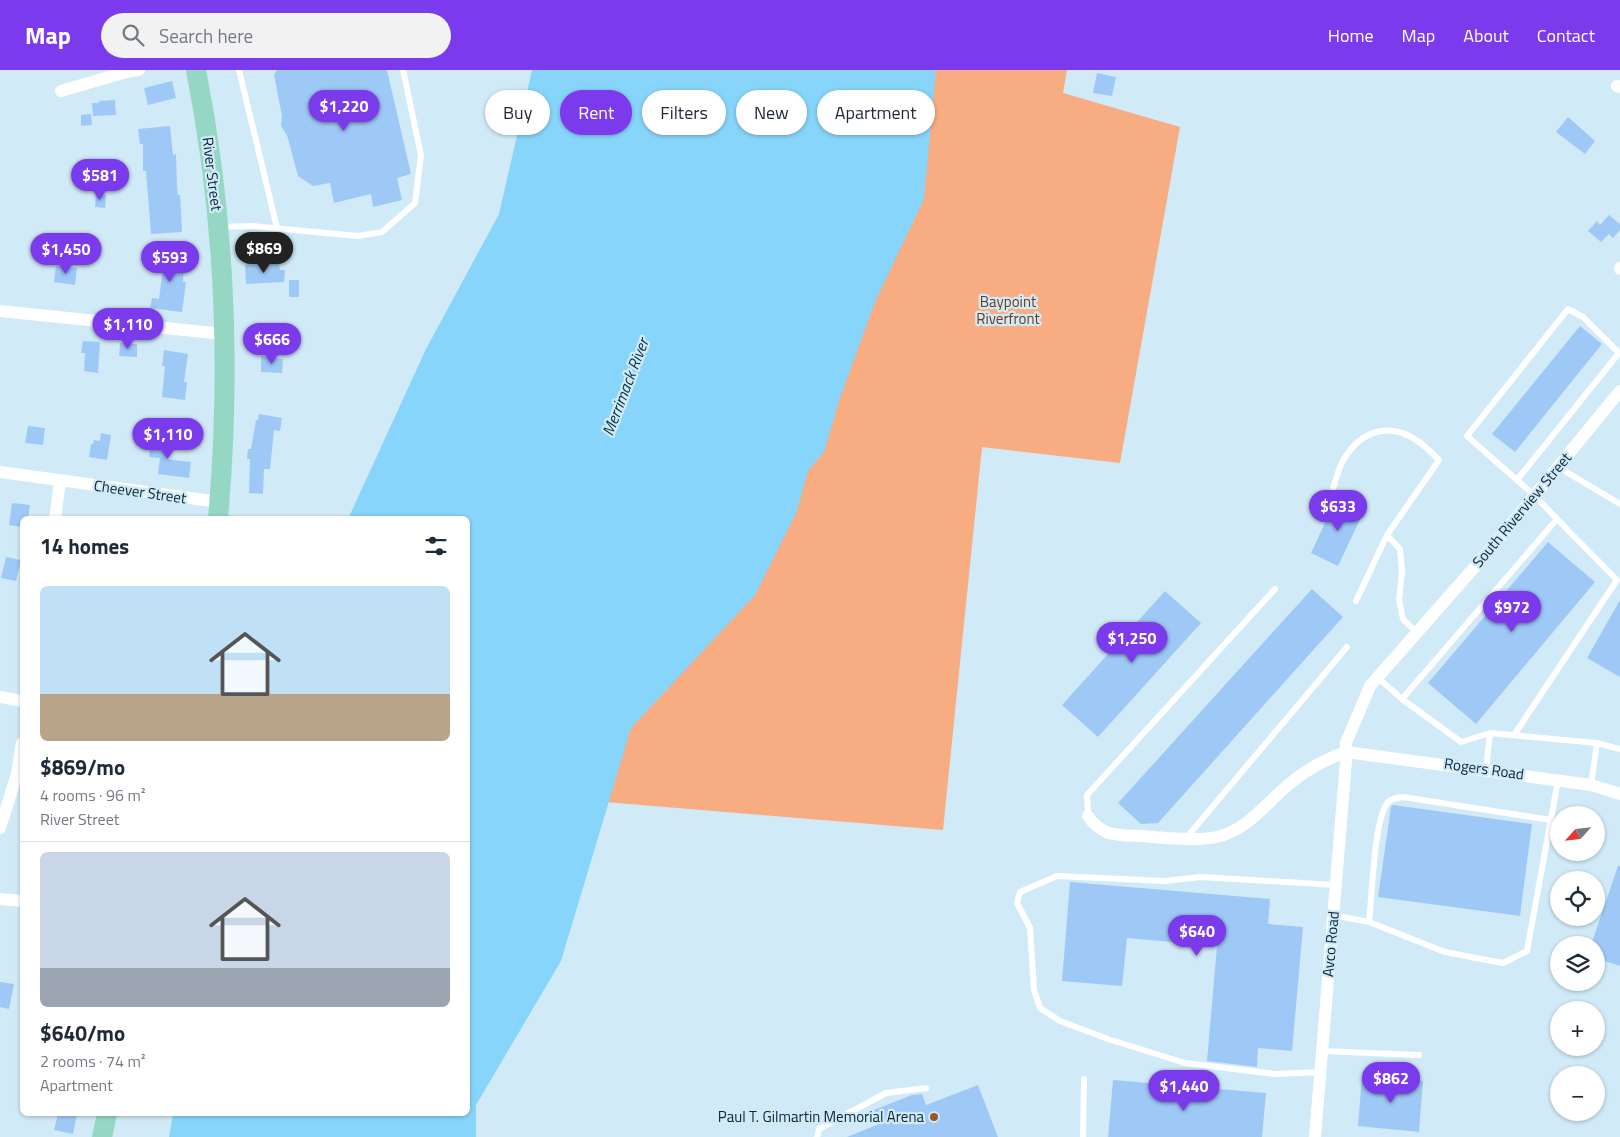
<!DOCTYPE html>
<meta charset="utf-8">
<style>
:root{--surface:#fff;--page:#f2f2f3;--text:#1f2937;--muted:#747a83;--line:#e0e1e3;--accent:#7c3aed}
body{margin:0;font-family:"Titillium Web",sans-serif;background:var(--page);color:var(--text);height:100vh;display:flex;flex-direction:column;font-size:19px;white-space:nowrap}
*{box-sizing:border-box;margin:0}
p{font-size:16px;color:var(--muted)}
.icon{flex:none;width:28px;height:28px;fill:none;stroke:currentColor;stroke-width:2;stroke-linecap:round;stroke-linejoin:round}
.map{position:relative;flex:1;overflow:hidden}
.details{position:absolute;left:20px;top:446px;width:450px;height:600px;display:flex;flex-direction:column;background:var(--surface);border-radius:8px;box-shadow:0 1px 4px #0004}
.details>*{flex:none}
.guide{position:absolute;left:485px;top:20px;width:475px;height:45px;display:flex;gap:10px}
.needle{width:32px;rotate:243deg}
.buttons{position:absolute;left:1550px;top:736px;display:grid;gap:10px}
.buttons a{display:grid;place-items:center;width:55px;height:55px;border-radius:50%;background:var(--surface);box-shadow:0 1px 4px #0004;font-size:25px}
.price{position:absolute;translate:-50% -42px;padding:0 11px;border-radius:18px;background:var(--accent);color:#fff;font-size:16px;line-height:32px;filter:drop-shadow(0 1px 2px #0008)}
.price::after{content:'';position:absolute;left:50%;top:30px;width:15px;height:11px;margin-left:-8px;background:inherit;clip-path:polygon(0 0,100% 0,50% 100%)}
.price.current{background:#222;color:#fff}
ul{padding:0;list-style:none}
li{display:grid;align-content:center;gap:10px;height:265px;padding:0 20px}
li+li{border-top:1px solid var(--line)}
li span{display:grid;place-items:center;height:155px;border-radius:8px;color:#555}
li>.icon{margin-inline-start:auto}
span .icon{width:90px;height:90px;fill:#fffc;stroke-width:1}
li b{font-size:21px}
h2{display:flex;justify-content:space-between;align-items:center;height:60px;padding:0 20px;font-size:21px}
.tag{padding:0 18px;border-radius:22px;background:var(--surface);box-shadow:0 1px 4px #0004;font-size:18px;line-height:45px}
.tag.current{background:var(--accent);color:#fff}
header{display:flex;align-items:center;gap:30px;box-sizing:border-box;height:70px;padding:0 25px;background:var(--accent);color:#fff}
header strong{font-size:24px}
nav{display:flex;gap:28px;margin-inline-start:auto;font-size:18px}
.search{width:350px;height:45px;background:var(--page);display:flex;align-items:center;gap:12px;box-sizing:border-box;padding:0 18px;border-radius:28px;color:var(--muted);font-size:19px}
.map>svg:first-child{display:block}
.green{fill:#f7ac82}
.water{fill:#87d5fa}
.building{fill:#9ec9f7}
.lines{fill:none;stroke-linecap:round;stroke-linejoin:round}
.service{stroke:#fff;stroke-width:6}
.minor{stroke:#fff;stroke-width:12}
.primary{stroke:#95d7c3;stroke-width:20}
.poi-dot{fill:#9d572c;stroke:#d1eaf7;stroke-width:2}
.labels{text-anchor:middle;stroke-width:4.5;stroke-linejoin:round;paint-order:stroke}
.street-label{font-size:15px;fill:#0b2733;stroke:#d1eaf7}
.park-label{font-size:15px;fill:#6d3917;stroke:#d1eaf7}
.poi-label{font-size:15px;fill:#0b2733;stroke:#d1eaf7;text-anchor:end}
.water-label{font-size:16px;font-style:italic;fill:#023245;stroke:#d1eaf7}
</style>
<header>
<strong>Map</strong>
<div class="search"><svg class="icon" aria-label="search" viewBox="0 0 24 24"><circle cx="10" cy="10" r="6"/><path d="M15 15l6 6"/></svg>Search here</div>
<nav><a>Home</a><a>Map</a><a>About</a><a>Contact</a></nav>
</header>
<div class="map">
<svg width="1620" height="1067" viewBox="0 0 1620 1067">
<rect width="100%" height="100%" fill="#d1eaf7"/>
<path class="green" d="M 922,0 L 1067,0 L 1063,23 L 1180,57 L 1120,393 L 982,377 L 943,760 L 593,731 Z"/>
<path class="water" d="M 532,0 L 936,0 L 924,129 L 875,232 L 840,328 L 824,382 L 808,401 L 797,441 L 755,525 L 631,658 L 561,891 L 476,1035 L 476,1067 L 169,1067 L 173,1044 L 468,1044 L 468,449 L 348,449 L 426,279 L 499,144 Z"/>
<path class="building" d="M 277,0 L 387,0 L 411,104 L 397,108 L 402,130 L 373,137 L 371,124 L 334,133 L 330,113 L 313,116 L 298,106 L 287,65 L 281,56 L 282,46 L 274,5 Z
M 1097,3 L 1116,7 L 1112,26 L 1093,23 Z
M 172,11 L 176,28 L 148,35 L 144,18 Z
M 115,30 L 116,45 L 93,46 L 92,33 L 99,33 L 99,31 Z
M 91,44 L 92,55 L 81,56 L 81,45 Z
M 1568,47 L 1595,71 L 1585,84 L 1556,62 Z
M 170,56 L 173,85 L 176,84 L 177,116 L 178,125 L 180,125 L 182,162 L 151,164 L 146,101 L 143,101 L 143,74 L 140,74 L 138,59 Z
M 96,124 L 106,125 L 105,138 L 95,137 Z
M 1609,145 L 1620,154 L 1620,160 L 1613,168 L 1609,164 L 1601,172 L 1588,161 L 1597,151 L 1600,155 Z
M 155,183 L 184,185 L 183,212 L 186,212 L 182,242 L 150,238 L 152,228 L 159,229 L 163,198 L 154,198 Z
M 279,193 L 280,200 L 285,200 L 284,212 L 246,214 L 245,195 Z
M 56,196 L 77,198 L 75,215 L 54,212 Z
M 289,210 L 299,210 L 299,227 L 289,227 Z
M 1580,256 L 1602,274 L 1515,382 L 1492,364 Z
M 83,271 L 100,272 L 98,303 L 84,301 L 85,283 L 81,283 Z
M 120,273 L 137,274 L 137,287 L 119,286 Z
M 164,280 L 188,284 L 184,312 L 187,312 L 185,330 L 162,327 L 165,296 L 162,296 Z
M 261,286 L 283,289 L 282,303 L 261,302 Z
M 259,344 L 282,348 L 280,361 L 274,360 L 270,399 L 264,399 L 263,424 L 249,423 L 250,389 L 247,389 L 248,379 L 251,379 L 256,350 L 258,350 Z
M 28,356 L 45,358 L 43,375 L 25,373 Z
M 101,363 L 111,365 L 107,390 L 89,387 L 91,374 L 93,374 L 94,370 L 100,371 Z
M 152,367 L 168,369 L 166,389 L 191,392 L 189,408 L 158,404 L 160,388 L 149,387 Z
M 1340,428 L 1365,439 L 1338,496 L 1311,483 L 1331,440 L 1334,442 Z
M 12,433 L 30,435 L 28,449 L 22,449 L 22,457 L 9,455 Z
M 1548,472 L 1595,512 L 1476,654 L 1428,613 Z
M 6,487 L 21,490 L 16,511 L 1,508 Z
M 1312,519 L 1343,547 L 1158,753 L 1141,754 L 1118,733 Z
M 1165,521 L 1201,553 L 1098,667 L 1062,635 Z
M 1620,530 L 1620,607 L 1587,588 Z
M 1393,735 L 1532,754 L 1520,846 L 1378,827 L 1391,737 Z
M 1618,796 L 1620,796 L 1620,896 L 1596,888 L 1596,875 L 1591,875 Z
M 1070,812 L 1270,829 L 1268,854 L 1303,857 L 1292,981 L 1258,978 L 1257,997 L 1207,991 L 1217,876 L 1127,868 L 1122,916 L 1062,911 Z
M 0,912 L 14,914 L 9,939 L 0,937 Z
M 1362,1006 L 1423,1011 L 1419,1062 L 1358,1056 Z
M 1113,1010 L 1266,1023 L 1262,1067 L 1108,1067 Z
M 978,1015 L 998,1067 L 847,1067 L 879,1054 L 874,1040 L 912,1025 L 922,1024 L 926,1035 Z
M 58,1044 L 77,1044 L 73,1064 L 54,1060 Z"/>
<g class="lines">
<path class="service" d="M 239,0 L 277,158
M 220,157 L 251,156 L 358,166 L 382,162 L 415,133 L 421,85 L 403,0
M 1558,397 L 1620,434
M 1517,410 L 1619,283
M 1330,429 C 1334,417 1337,400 1344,389 C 1361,360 1391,351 1419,372 C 1426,377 1433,384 1439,390 L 1387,465 L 1400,479 L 1402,501 L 1399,530 L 1403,549 L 1417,563
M 1356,531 L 1387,465
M 1378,608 L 1402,629 L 1461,672 L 1490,663
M 1402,629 L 1557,449 L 1534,425 L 1467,366 L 1568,239 L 1583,247 L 1620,284
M 1514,665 L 1617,510 L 1557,449
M 1486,699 L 1490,663 L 1597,673
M 1591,715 L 1597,673 L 1620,679
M 1088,746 L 1087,725 L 1275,519
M 1187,767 L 1347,577
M 1333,845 L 1369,852 L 1445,882 L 1503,893 L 1527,881 L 1558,710
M 1369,852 C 1372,826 1374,755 1386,735 C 1389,729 1396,728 1403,727 L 1551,750
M 1323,981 L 1419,985
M 1321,1002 L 1275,1004 L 1185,993 L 1108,969 L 1060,951 L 1040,938 L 1034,920 L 1030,858 L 1017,833 L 1020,822 L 1057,806 L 1165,811 L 1200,807 L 1336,815
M 817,1067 L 819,1059 L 886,1023 L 926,1018
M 1083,1067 L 1084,1009"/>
<path class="minor" d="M 1617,16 L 1620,17
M 61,21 L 126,2 L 139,0
M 1620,199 L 1620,198
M 0,241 L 223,264
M 0,402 L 219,432
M 55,449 L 60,411
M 0,627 L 22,631
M 1088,746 C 1102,767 1118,765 1142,766 C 1162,768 1198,771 1217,767 C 1249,760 1269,729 1293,711 C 1309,698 1327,689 1346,682 L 1591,715 L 1620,724
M 0,758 L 17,704 L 22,673
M 0,829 L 22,831
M 1315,1067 L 1346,691 L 1346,673 L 1370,616 L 1494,475 L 1620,321"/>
<path class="primary" d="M 196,0 C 225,147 231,300 218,449
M 102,1067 L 107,1044"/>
</g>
<circle class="poi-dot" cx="934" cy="1047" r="5"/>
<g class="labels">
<g class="street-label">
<text transform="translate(212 104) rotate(83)" y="5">River Street</text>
<text transform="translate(140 422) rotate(8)" y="5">Cheever Street</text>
<text transform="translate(1522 440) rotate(-50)" y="5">South Riverview Street</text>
<text transform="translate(1484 699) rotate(8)" y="5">Rogers Road</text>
<text transform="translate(1331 874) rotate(-85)" y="5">Avco Road</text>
</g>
<g class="park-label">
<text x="1008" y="237">Baypoint<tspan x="1008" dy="17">Riverfront</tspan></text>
</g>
<g class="poi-label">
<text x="924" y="1052">Paul T. Gilmartin Memorial Arena</text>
</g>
<g class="water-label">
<text transform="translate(625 317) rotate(-69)" y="6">Merrimack River</text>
</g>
</g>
</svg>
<div class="buttons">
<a><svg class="needle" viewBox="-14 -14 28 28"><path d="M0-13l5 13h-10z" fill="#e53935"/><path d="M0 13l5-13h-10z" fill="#747a83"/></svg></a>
<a><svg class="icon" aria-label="locate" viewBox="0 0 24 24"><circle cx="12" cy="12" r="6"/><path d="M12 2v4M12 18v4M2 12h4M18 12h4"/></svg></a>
<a><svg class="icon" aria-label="layers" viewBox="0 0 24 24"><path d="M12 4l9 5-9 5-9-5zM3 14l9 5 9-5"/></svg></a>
<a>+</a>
<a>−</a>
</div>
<b class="price" style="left:344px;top:62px">$1,220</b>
<b class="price" style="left:100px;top:131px">$581</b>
<b class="price current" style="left:264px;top:204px">$869</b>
<b class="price" style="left:66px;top:205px">$1,450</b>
<b class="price" style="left:170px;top:213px">$593</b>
<b class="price" style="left:128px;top:280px">$1,110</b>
<b class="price" style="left:272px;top:295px">$666</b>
<b class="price" style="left:168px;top:390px">$1,110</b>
<b class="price" style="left:1338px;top:462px">$633</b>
<b class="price" style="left:1512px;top:563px">$972</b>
<b class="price" style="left:1132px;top:594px">$1,250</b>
<b class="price" style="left:1197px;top:887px">$640</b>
<b class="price" style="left:1391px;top:1034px">$862</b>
<b class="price" style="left:1184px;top:1042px">$1,440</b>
<div class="guide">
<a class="tag">Buy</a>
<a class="tag current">Rent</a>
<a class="tag">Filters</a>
<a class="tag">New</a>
<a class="tag">Apartment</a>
</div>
<section class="details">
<h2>14 homes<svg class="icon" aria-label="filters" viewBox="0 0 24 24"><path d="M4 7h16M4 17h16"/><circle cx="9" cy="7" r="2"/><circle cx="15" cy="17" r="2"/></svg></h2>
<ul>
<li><span style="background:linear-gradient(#bfe0f5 70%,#b9a48a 0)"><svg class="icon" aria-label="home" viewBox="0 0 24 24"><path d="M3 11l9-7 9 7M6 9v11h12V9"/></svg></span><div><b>$869/mo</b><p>4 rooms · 96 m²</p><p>River Street</p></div></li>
<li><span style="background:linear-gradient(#c9d6e8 75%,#9aa5b1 0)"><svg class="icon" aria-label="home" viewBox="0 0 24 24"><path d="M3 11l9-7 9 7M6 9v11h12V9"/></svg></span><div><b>$640/mo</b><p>2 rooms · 74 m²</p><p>Apartment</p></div></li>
</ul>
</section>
</div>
